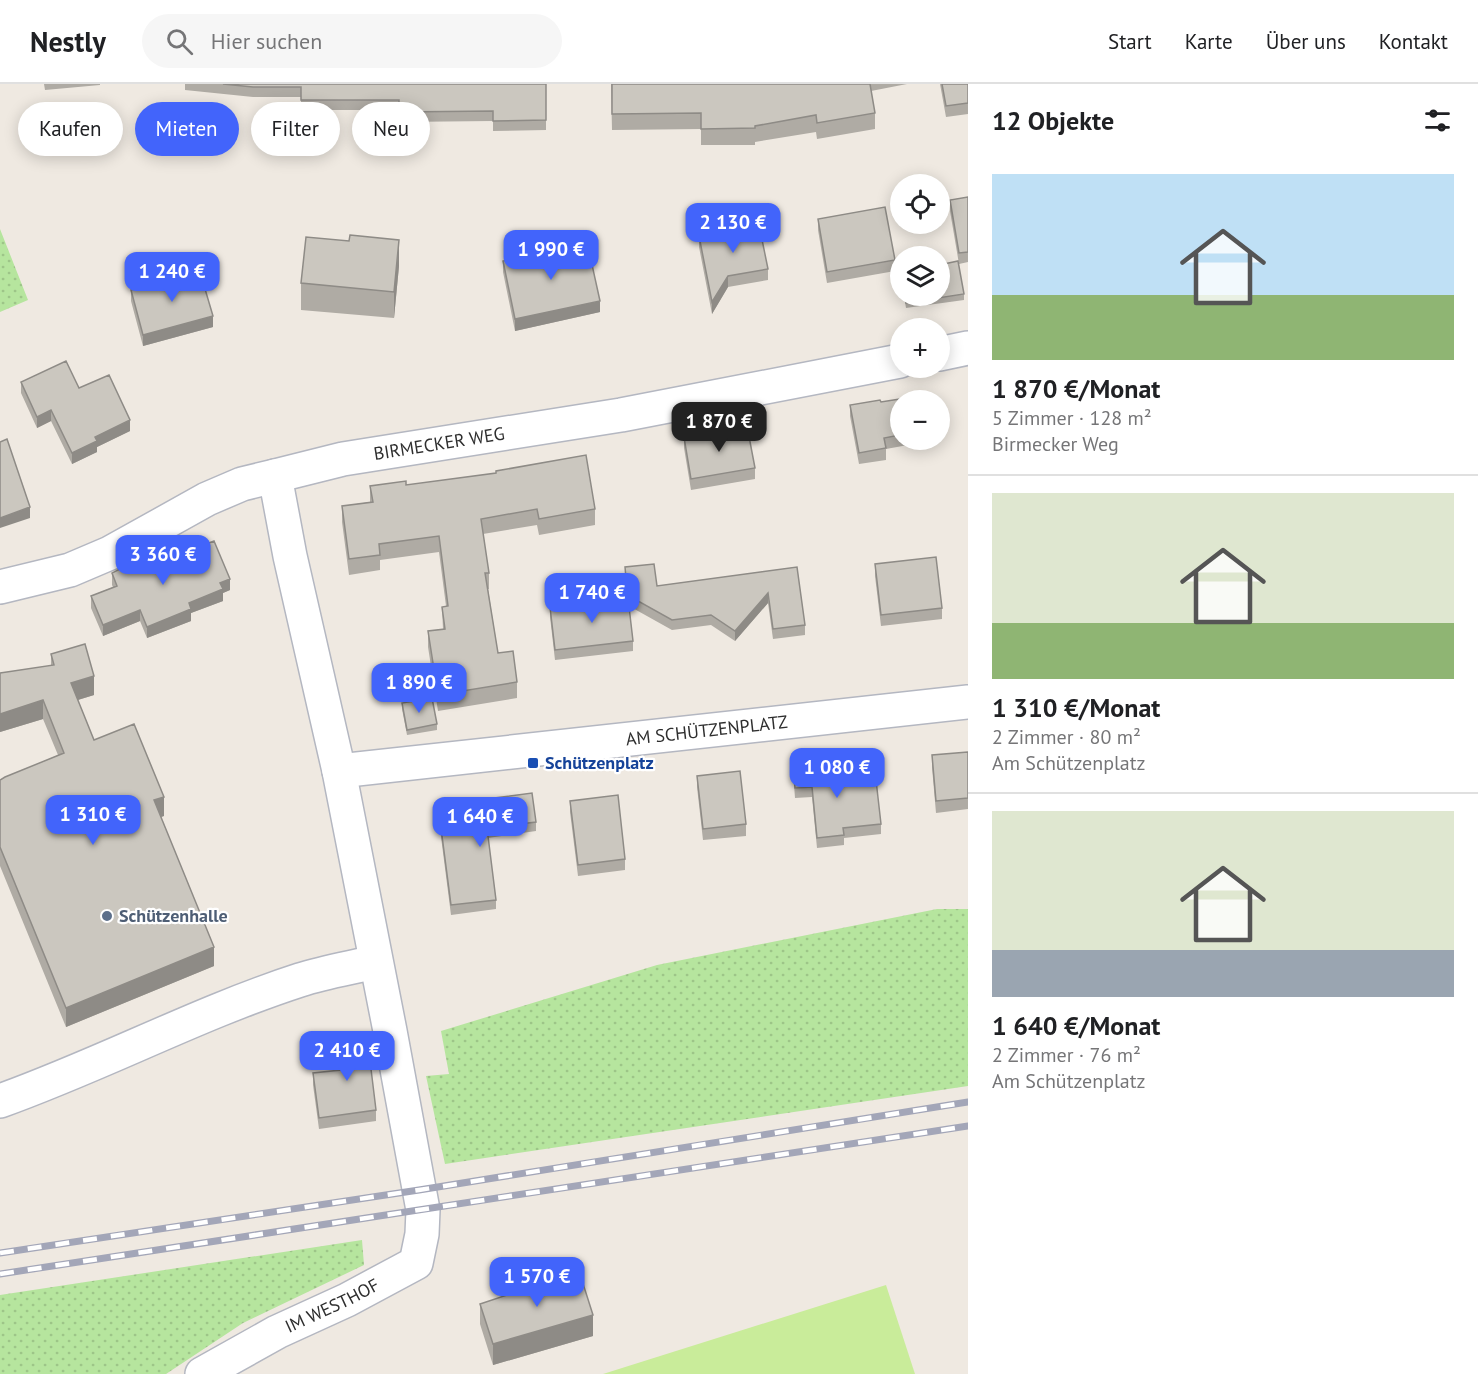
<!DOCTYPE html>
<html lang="de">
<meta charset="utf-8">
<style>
:root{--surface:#fff;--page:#f6f6f6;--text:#202124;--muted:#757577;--line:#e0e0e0;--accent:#4264fb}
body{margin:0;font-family:"PT Sans",sans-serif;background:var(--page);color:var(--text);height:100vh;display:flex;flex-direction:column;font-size:22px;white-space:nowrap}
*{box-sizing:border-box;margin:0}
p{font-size:20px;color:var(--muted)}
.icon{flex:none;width:33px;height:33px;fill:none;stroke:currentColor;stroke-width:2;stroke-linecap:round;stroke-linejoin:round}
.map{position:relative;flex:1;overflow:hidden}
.panel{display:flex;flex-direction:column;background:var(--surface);width:510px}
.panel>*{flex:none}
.banner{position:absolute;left:18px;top:18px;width:570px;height:54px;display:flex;gap:12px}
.tools{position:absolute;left:890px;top:90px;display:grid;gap:12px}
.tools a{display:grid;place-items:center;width:60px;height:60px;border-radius:50%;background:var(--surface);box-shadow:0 3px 15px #0003;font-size:30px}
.price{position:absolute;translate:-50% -51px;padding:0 14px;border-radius:12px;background:var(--accent);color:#fff;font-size:20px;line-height:39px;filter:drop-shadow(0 2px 3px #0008)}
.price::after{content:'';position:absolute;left:50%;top:36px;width:18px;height:14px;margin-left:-9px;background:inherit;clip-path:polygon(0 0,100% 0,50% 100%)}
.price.active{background:#222;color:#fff}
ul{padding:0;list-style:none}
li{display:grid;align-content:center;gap:12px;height:318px;padding:0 24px}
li+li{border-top:2px solid var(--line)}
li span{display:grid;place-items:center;height:186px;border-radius:0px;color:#555}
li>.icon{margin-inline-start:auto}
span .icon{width:108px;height:108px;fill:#fffc;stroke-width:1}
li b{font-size:26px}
h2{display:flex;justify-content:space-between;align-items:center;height:72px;padding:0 24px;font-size:26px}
.pill{padding:0 21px;border-radius:27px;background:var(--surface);box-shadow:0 3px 15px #0003;font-size:21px;line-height:54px}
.pill.active{background:var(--accent);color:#fff}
header{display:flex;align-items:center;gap:36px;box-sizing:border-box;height:84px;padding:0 30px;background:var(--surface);border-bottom:2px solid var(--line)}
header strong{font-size:28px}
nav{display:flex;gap:33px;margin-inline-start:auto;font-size:21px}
.search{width:420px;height:54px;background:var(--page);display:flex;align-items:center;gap:15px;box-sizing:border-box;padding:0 21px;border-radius:33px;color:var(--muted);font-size:22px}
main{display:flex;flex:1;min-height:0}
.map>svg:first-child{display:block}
.green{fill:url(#green-dots)}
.pitch{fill:#c9ec9a}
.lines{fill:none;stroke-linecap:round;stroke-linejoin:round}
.minor-casing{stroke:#b4b7c1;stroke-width:36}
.minor{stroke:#fff;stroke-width:33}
.rail-casing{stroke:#a3a6b8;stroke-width:7}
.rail{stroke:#fff;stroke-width:4.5;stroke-dasharray:14;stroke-linecap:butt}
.wall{fill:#afaba4}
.shaded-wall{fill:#8e8b86}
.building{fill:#cbc7bf;stroke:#8e8b86;stroke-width:1.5}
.transit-dot{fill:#1a4fb4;stroke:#fff;stroke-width:2}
.service-dot{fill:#5c6f8a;stroke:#fff;stroke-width:2}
.labels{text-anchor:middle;stroke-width:4.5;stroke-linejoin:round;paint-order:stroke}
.street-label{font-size:18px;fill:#2e2e2e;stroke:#fff}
.transit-label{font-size:18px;font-weight:bold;fill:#164399;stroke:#fff;text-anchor:start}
.service-label{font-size:18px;font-weight:bold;fill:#4e5e75;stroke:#fff;text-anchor:start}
</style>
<header>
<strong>Nestly</strong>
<div class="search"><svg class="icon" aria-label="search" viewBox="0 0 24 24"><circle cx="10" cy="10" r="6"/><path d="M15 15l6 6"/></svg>Hier suchen</div>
<nav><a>Start</a><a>Karte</a><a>Über uns</a><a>Kontakt</a></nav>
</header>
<main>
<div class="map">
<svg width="968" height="1290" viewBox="0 0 968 1290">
<defs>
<pattern id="green-dots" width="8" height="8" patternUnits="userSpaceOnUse" patternTransform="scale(1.5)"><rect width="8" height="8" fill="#b6e59e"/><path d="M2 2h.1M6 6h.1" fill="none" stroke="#9dc588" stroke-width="1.8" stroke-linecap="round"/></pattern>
</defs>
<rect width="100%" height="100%" fill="#efe9e1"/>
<path class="green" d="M 0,145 L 28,216 L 0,228 Z
M 937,825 L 968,825 L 968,1002 L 445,1080 L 426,992 L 449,990 L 441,947 L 657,881 Z
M 362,1156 L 364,1181 L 243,1239 L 166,1290 L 0,1290 L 0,1211 Z"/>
<path class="pitch" d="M 886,1201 L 915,1290 L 603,1290 Z"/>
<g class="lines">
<defs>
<g id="minor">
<path d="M 939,270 L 968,264"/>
<path id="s1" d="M 0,503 L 70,486 L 110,469 L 207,415 L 242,400 L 275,392 L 343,375 L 621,331 L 900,277"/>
<path id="s2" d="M 339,687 L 968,618"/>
<path d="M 0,1017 C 101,981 198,929 300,896 C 324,888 350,884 375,878"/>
<path id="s3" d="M 202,1290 L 277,1248 L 347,1216 L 416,1179 L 422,1150 L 423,1126 L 390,947 L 339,687 L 290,472 L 275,392"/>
</g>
</defs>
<use href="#minor" class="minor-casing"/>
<use href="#minor" class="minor"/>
<defs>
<path id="rail" d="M 0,1169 L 419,1106 L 968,1018
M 0,1190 L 968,1042"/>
</defs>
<use href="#rail" class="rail-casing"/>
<use href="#rail" class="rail"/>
</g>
<path class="wall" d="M 44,0 L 100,0 L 100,1 L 45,6 Z
M 185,0 L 546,0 L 546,46 L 493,47 L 493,37 L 399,38 L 399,26 L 301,26 L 301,13 L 253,13 L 185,6 Z
M 611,0 L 907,0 L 871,7 L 875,29 L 875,45 L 817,55 L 816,48 L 755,58 L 755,61 L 701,61 L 701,45 L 612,46 Z
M 940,0 L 968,0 L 968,30 L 946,33 Z
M 968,113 L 968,178 L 959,180 L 950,127 L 950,116 Z
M 818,135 L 895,176 L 895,187 L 827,199 L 818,146 Z
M 727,142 L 768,185 L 768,196 L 728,203 L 712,230 L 699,163 L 699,152 L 727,146 Z
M 503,177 L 600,228 L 515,247 L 503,188 Z
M 399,182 L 394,234 L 301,226 L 301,199 Z
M 131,206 L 213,243 L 143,262 L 131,217 Z
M 964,210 L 964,216 L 906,224 L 904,212 Z
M 21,298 L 79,304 L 130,347 L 97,363 L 97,368 L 72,380 L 51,337 L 37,344 L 21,309 Z
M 900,316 L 900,356 L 919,356 L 919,359 L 886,365 L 886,376 L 859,380 L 850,332 L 850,321 Z
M 684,353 L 755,384 L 755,395 L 691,406 L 684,364 Z
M 406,401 L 595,425 L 595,441 L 539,451 L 537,441 L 483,450 L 489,489 L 489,505 L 488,505 L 498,569 L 517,598 L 517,614 L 438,627 L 428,563 L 428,547 L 443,545 L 442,523 L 446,522 L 439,468 L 380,476 L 380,486 L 349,491 L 342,438 L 342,422 L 370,418 L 370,402 Z
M 875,480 L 942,524 L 942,535 L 881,542 L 875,492 Z
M 147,483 L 230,506 L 223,509 L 223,517 L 191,529 L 191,537 L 147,554 L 140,537 L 103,552 L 91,524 L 91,512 L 113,503 L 112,501 L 112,489 Z
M 625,483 L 657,502 L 797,483 L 805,541 L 805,551 L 773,555 L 768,519 L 735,557 L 711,541 L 672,546 L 629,522 L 633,557 L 633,567 L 555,576 L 550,533 L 550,523 L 620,515 L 620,507 L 626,506 Z
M 51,570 L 94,611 L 78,616 L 94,656 L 164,732 L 161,733 L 214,882 L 66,943 L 0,782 L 0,696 L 58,671 L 43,635 L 0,648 L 0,589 L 51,582 Z
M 402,619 L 437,640 L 437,646 L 407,651 L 402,625 Z
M 968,668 L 968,725 L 936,729 L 932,683 L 932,671 Z
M 792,674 L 825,701 L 881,740 L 881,750 L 844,754 L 844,761 L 817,764 L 812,713 L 795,714 Z
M 697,692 L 746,740 L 746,752 L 703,756 L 697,703 Z
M 479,716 L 536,738 L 536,747 L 488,754 L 496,816 L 496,825 L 451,831 L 441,753 L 441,744 L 481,739 Z
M 570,717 L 625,775 L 625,786 L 578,792 L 570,728 Z
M 337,956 L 376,1026 L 376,1037 L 319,1045 L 313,1001 L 313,989 L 340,986 L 337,968 Z
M 480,1220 L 593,1252 L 493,1281 L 480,1240 Z"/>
<path class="shaded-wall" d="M 399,156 L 399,182 L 394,234 L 394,208 Z
M 728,192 L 728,203 L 712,230 L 712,218 Z
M 600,217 L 600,228 L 515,247 L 515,235 Z
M 213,232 L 213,243 L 143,262 L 143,251 Z
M 51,326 L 51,337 L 37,344 L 37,333 Z
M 130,336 L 130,347 L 97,363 L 97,368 L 72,380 L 72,369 L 95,353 Z
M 30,423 L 30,434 L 0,444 L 0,434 Z
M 230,495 L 230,506 L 223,509 L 223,517 L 191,529 L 191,537 L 147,554 L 147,543 L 189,519 L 220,499 Z
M 768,509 L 768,519 L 735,557 L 735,547 Z
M 140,526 L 140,537 L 103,552 L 103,541 Z
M 94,592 L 94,611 L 71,618 L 71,599 Z
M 43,616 L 43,635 L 0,648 L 0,630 Z
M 164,713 L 164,732 L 154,735 L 154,716 Z
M 214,863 L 214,882 L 66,943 L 66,924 Z
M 593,1231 L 593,1252 L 493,1281 L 493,1260 Z"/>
<path class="building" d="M 223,0 L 546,0 L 546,36 L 493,37 L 493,27 L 399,28 L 399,16 L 301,16 L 301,3 L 253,3 Z
M 612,0 L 870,0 L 875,29 L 817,39 L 816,31 L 755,42 L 755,44 L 701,45 L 701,29 L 612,30 Z
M 942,0 L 968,0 L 968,19 L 946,22 Z
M 968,113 L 968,168 L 959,169 L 950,116 Z
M 885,123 L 895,176 L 827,188 L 818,135 Z
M 758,136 L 768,185 L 728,192 L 712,218 L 699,152 L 728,146 L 727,142 Z
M 350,151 L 399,156 L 394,208 L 301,199 L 306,153 L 349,157 Z
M 587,158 L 600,217 L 515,235 L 503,177 Z
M 958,177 L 964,210 L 906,219 L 905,212 L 939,212 L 939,181 Z
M 200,188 L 213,232 L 143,251 L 131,206 Z
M 66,277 L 79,304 L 109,291 L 130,336 L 95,353 L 97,357 L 72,369 L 51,326 L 37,333 L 21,298 Z
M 913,313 L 913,316 L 900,316 L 900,351 L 884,354 L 886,364 L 859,369 L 850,321 L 880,316 L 881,318 Z
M 747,342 L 755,384 L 691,395 L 684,353 Z
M 7,355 L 30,423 L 0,434 L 0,358 Z
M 586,371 L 595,425 L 539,435 L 537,425 L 481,435 L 489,489 L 485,489 L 498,569 L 513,567 L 517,598 L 438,611 L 428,547 L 445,545 L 442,523 L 448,522 L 439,452 L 379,460 L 380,471 L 349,475 L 342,422 L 373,418 L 370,402 L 406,397 L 406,401 L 496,389 L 496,387 Z
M 214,457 L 230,495 L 220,499 L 223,505 L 189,519 L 191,525 L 147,543 L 140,526 L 103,541 L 91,512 L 117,502 L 112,489 L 143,473 L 147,483 Z
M 936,473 L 942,524 L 881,531 L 875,480 Z
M 654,480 L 657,502 L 797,483 L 805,541 L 773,545 L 768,509 L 735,547 L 711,531 L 672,536 L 620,507 L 627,506 L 625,483 Z
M 628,514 L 633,557 L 555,566 L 550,523 Z
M 85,560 L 94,592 L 71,599 L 94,656 L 134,640 L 164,713 L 154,716 L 214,863 L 66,924 L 0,763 L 0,696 L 5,693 L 64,669 L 43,616 L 0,630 L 0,589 L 54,581 L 51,570 Z
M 432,614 L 437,640 L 407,646 L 402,619 Z
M 968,668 L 968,714 L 936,717 L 932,671 Z
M 822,671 L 825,701 L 876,696 L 881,740 L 843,744 L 844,751 L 817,754 L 812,703 L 795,704 L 792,674 Z
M 740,687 L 746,740 L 703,745 L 697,692 Z
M 532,709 L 536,738 L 487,744 L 496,816 L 451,821 L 441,744 L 482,738 L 479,716 Z
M 618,711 L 625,775 L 578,781 L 570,717 Z
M 367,952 L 376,1026 L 319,1034 L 313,989 L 341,986 L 337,956 Z
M 579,1187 L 593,1231 L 493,1260 L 480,1220 Z"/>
<rect class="transit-dot" x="527" y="673" width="12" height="12" rx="3"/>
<circle class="service-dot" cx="107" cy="832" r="6"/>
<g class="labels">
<g class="street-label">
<text dy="6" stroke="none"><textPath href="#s1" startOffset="466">BIRMECKER WEG</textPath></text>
<text dy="6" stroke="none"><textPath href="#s2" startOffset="370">AM SCHÜTZENPLATZ</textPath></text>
<text dy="6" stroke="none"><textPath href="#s3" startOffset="147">IM WESTHOF</textPath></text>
</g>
<g class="transit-label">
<text x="545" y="685">Schützenplatz</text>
</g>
<g class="service-label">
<text x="119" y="838">Schützenhalle</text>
</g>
</g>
</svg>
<div class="tools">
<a><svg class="icon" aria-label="locate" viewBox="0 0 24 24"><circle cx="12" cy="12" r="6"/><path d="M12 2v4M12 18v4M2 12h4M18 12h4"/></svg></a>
<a><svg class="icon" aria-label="layers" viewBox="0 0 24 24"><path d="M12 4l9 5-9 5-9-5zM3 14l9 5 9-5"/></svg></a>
<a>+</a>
<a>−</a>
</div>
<b class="price" style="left:733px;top:170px">2 130 €</b>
<b class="price" style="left:551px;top:197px">1 990 €</b>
<b class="price" style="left:172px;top:219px">1 240 €</b>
<b class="price active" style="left:719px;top:369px">1 870 €</b>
<b class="price" style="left:163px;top:502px">3 360 €</b>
<b class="price" style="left:592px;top:540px">1 740 €</b>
<b class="price" style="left:419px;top:630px">1 890 €</b>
<b class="price" style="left:837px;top:715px">1 080 €</b>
<b class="price" style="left:93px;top:762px">1 310 €</b>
<b class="price" style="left:480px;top:764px">1 640 €</b>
<b class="price" style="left:347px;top:998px">2 410 €</b>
<b class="price" style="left:537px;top:1224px">1 570 €</b>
<div class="banner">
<a class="pill">Kaufen</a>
<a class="pill active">Mieten</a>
<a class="pill">Filter</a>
<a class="pill">Neu</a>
</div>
</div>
<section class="panel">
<h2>12 Objekte<svg class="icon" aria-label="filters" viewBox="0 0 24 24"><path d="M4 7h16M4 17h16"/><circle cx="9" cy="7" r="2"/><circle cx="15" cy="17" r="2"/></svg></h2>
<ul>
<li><span style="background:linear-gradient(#bfe0f5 65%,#8fb573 0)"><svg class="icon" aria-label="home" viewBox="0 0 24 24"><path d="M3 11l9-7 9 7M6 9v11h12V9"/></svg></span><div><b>1 870 €/Monat</b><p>5 Zimmer · 128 m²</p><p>Birmecker Weg</p></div></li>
<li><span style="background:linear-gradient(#dfe7d0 70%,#8fb573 0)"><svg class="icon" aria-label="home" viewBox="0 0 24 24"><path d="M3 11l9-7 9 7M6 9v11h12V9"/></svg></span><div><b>1 310 €/Monat</b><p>2 Zimmer · 80 m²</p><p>Am Schützenplatz</p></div></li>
<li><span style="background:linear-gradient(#dfe7d0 75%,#9aa5b1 0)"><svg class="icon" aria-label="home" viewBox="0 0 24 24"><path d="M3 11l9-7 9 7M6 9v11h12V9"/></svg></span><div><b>1 640 €/Monat</b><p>2 Zimmer · 76 m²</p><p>Am Schützenplatz</p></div></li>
</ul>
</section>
</main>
